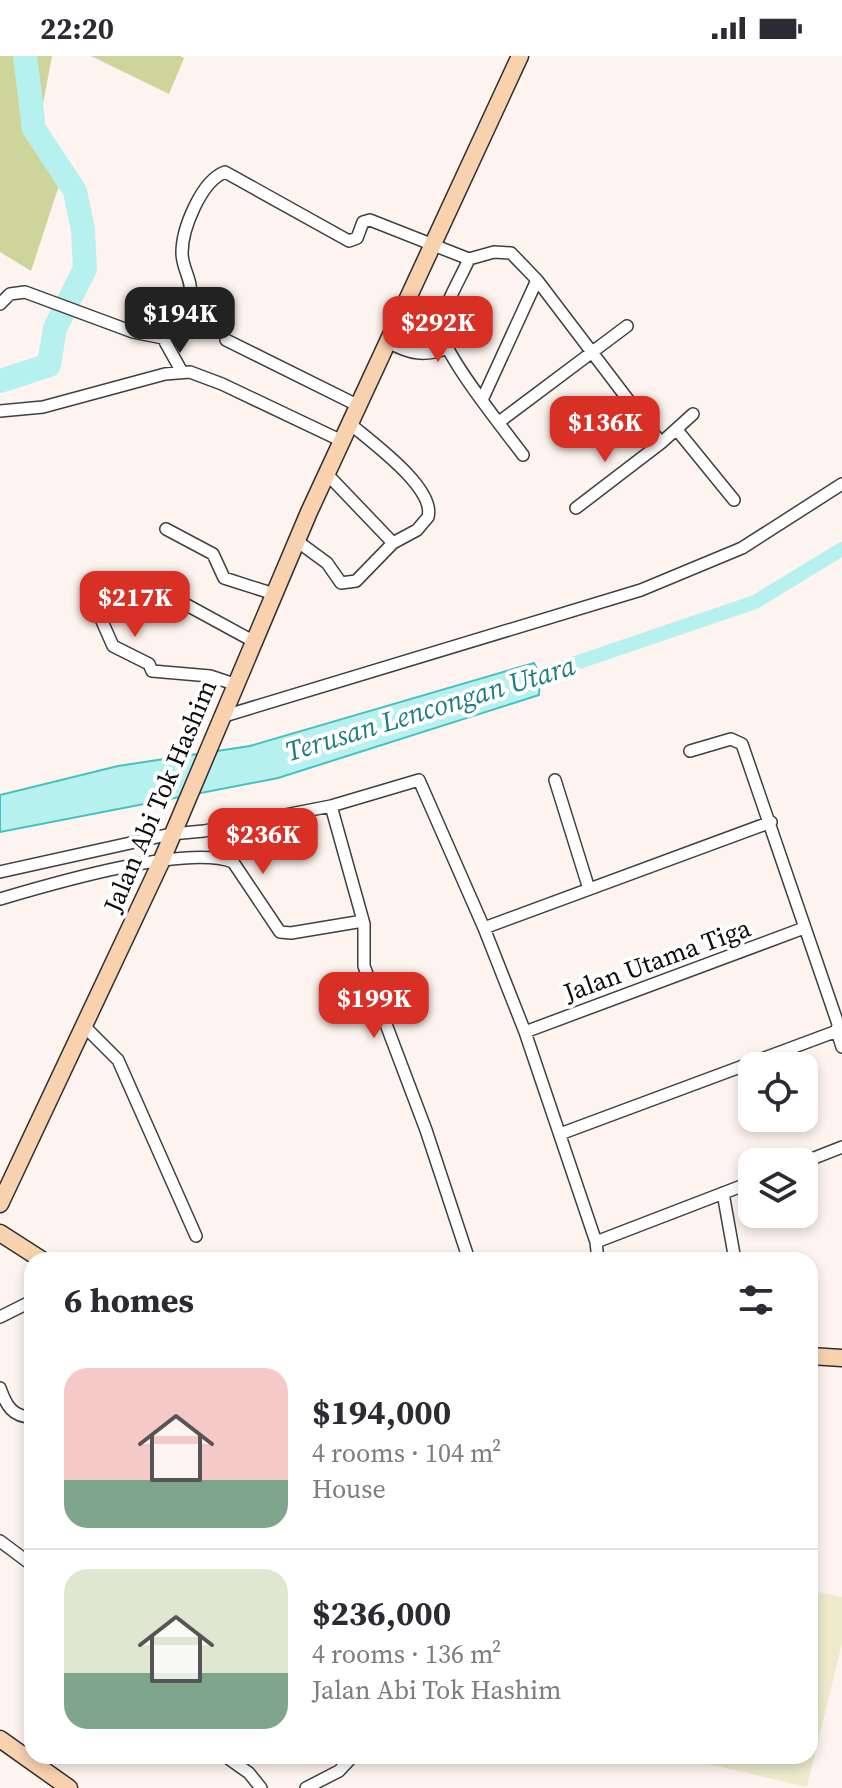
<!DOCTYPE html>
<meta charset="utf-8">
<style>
:root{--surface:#fff;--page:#f2f2f3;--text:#2b2b33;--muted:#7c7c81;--line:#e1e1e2;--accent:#d93025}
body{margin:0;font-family:"Source Serif 4",serif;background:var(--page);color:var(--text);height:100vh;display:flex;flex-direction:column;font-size:30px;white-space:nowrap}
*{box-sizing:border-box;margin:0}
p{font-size:26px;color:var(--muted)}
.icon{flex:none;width:44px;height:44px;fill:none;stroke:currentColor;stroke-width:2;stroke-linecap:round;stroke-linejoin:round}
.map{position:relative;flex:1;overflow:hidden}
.side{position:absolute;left:24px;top:1196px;width:794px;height:512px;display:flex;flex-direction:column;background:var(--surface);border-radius:24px;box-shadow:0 4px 12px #0003}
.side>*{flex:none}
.fabs{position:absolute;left:738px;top:996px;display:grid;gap:16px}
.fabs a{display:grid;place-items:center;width:80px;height:80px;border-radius:16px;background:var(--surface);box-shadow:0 4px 12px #0003;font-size:40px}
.price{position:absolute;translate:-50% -68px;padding:0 18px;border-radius:16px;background:var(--accent);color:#fff;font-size:26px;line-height:52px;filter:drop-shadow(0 2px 4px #0008)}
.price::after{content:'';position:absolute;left:50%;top:48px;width:24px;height:18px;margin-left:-12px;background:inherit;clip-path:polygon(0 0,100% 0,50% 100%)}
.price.selected{background:#222;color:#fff}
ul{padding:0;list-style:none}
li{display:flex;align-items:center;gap:24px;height:200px;padding:0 40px}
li+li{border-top:2px solid var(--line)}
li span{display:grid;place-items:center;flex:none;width:224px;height:160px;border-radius:24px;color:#555}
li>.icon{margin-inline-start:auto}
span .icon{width:96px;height:96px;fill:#fffc;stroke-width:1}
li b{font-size:34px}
h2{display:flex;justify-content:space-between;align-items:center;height:96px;padding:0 40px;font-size:34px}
.status{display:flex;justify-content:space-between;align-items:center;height:56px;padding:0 40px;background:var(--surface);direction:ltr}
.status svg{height:22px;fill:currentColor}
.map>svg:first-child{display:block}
.forest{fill:#cdd59b}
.pitch{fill:#edebcc}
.water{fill:#b7f1ef;stroke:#44c2c0;stroke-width:2}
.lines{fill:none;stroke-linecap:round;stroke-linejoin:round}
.canal{stroke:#b7f1ef;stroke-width:14}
.river{stroke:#b7f1ef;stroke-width:24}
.street-casing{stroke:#404040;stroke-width:14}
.secondary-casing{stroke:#2f2f2f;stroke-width:19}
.street{stroke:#fff;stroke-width:11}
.secondary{stroke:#f8d2af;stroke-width:16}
.labels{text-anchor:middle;stroke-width:8;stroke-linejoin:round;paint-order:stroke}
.street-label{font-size:26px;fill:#0d0d0d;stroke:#fff}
.water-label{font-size:28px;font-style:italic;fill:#1f7f80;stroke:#fff}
</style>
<div class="status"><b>22:20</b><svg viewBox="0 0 49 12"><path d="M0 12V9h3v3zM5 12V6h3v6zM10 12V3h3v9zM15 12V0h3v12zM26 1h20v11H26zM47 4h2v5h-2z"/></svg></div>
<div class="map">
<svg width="842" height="1732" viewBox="0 0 842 1732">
<rect width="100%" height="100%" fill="#fef4ef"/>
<path class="forest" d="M 0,0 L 52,0 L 40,64 L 65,111 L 31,215 L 0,196 Z
M 91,0 L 180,0 L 184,2 L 169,38 Z"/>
<path class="pitch" d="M 810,1534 L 842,1541 L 842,1587 L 807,1731 L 691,1704 L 692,1700 L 810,1700 Z"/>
<path class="water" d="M 534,607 L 540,620 L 539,639 L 278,722 L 0,776 L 0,739 L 118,710 L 250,690 Z"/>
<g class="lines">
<path class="canal" d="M 523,625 L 755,546 L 842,493"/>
<path class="river" d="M 0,325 L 49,309 L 55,272 L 85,213 L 83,174 L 75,135 L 34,73 L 25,0"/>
<defs>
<path id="street" d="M 469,203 C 462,220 440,255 441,273 C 441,296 506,376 523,399
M 0,248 L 10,238 L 25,236 L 133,276 L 163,282 L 182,316
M 163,282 C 174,270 187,258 190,240 C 193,224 182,213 182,197 C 182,173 201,125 225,116 L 349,185 L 357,182 L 363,166 L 370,164 L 469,203 L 494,196 L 511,197 L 537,224 L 661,387 L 576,452
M 226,284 L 357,349
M 388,286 C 410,298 424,301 448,292
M 482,344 L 537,224
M 0,355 L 43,351 L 165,318 L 190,316 L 222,328 L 342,385
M 499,366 L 627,270
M 677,374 L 734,444
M 661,387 L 693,358
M 327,418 L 393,487
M 166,473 L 213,498 L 224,522 L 274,538
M 297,485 L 327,507 L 341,527 L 356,525 L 393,487 L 417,474 L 428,461 C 436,432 370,385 349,367
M 93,545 L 113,590 L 149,608 L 152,615 L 210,620 L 234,628
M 185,548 L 253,585
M 221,661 L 641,534 L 742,492 L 842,428
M 555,724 L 589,833
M 331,750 L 364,868 L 364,910 L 426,1074 L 469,1204
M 0,816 L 171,778 L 204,775 L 331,750 L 419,724 L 484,872 L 525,976 L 596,1186 L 598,1204
M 0,843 C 51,828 185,788 233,806 L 280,876 L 291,877 L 363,865
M 484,872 L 771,766
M 83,969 L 118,1004 L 196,1180
M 837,975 L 842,991
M 525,976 L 804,872
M 560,1078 L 837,975 L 838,968 L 742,688 L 731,683 L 690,695
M 804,1106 L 842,1091
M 723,1137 L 735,1204
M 596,1186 L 752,1126
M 0,1261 L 32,1245
M 0,1332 C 6,1349 12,1361 32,1361
M 0,1485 L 32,1509
M 225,1700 L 249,1717 L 261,1732
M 306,1732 L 339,1715 L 353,1700"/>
<path id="secondary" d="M 0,1148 L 161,806 L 309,456 L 520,0
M 0,1177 L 42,1204
M 810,1300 L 842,1302
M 0,1683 L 69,1732"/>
</defs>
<use href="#street" class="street-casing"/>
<use href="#secondary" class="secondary-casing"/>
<use href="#street" class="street"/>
<use href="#secondary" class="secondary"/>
</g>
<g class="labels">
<g class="street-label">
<text transform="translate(160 740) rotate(-67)" y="9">Jalan Abi Tok Hashim</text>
<text transform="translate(657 904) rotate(-20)" y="9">Jalan Utama Tiga</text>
</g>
<g class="water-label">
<text transform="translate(430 652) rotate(-17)" y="10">Terusan Lencongan Utara</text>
</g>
</g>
</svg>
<div class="fabs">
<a><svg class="icon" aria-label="locate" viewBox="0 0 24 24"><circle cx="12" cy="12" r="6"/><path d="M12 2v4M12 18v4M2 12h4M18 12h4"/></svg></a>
<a><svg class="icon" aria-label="layers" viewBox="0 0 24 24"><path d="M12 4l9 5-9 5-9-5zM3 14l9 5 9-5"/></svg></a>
</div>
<b class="price selected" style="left:180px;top:299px">$194K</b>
<b class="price" style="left:438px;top:308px">$292K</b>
<b class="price" style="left:605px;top:408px">$136K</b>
<b class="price" style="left:135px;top:583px">$217K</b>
<b class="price" style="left:263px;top:820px">$236K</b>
<b class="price" style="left:374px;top:984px">$199K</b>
<section class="side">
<h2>6 homes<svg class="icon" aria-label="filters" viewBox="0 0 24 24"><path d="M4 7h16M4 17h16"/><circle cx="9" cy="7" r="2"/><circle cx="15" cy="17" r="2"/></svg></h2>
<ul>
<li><span style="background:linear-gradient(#f6c9c9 70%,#7fa58c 0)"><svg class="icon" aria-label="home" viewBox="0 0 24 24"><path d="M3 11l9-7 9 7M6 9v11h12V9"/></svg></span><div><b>$194,000</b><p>4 rooms · 104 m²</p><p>House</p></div></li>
<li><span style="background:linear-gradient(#dfe7d0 65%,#7fa58c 0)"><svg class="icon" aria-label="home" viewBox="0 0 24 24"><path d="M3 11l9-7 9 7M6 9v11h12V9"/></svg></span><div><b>$236,000</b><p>4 rooms · 136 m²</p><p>Jalan Abi Tok Hashim</p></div></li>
</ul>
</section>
</div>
